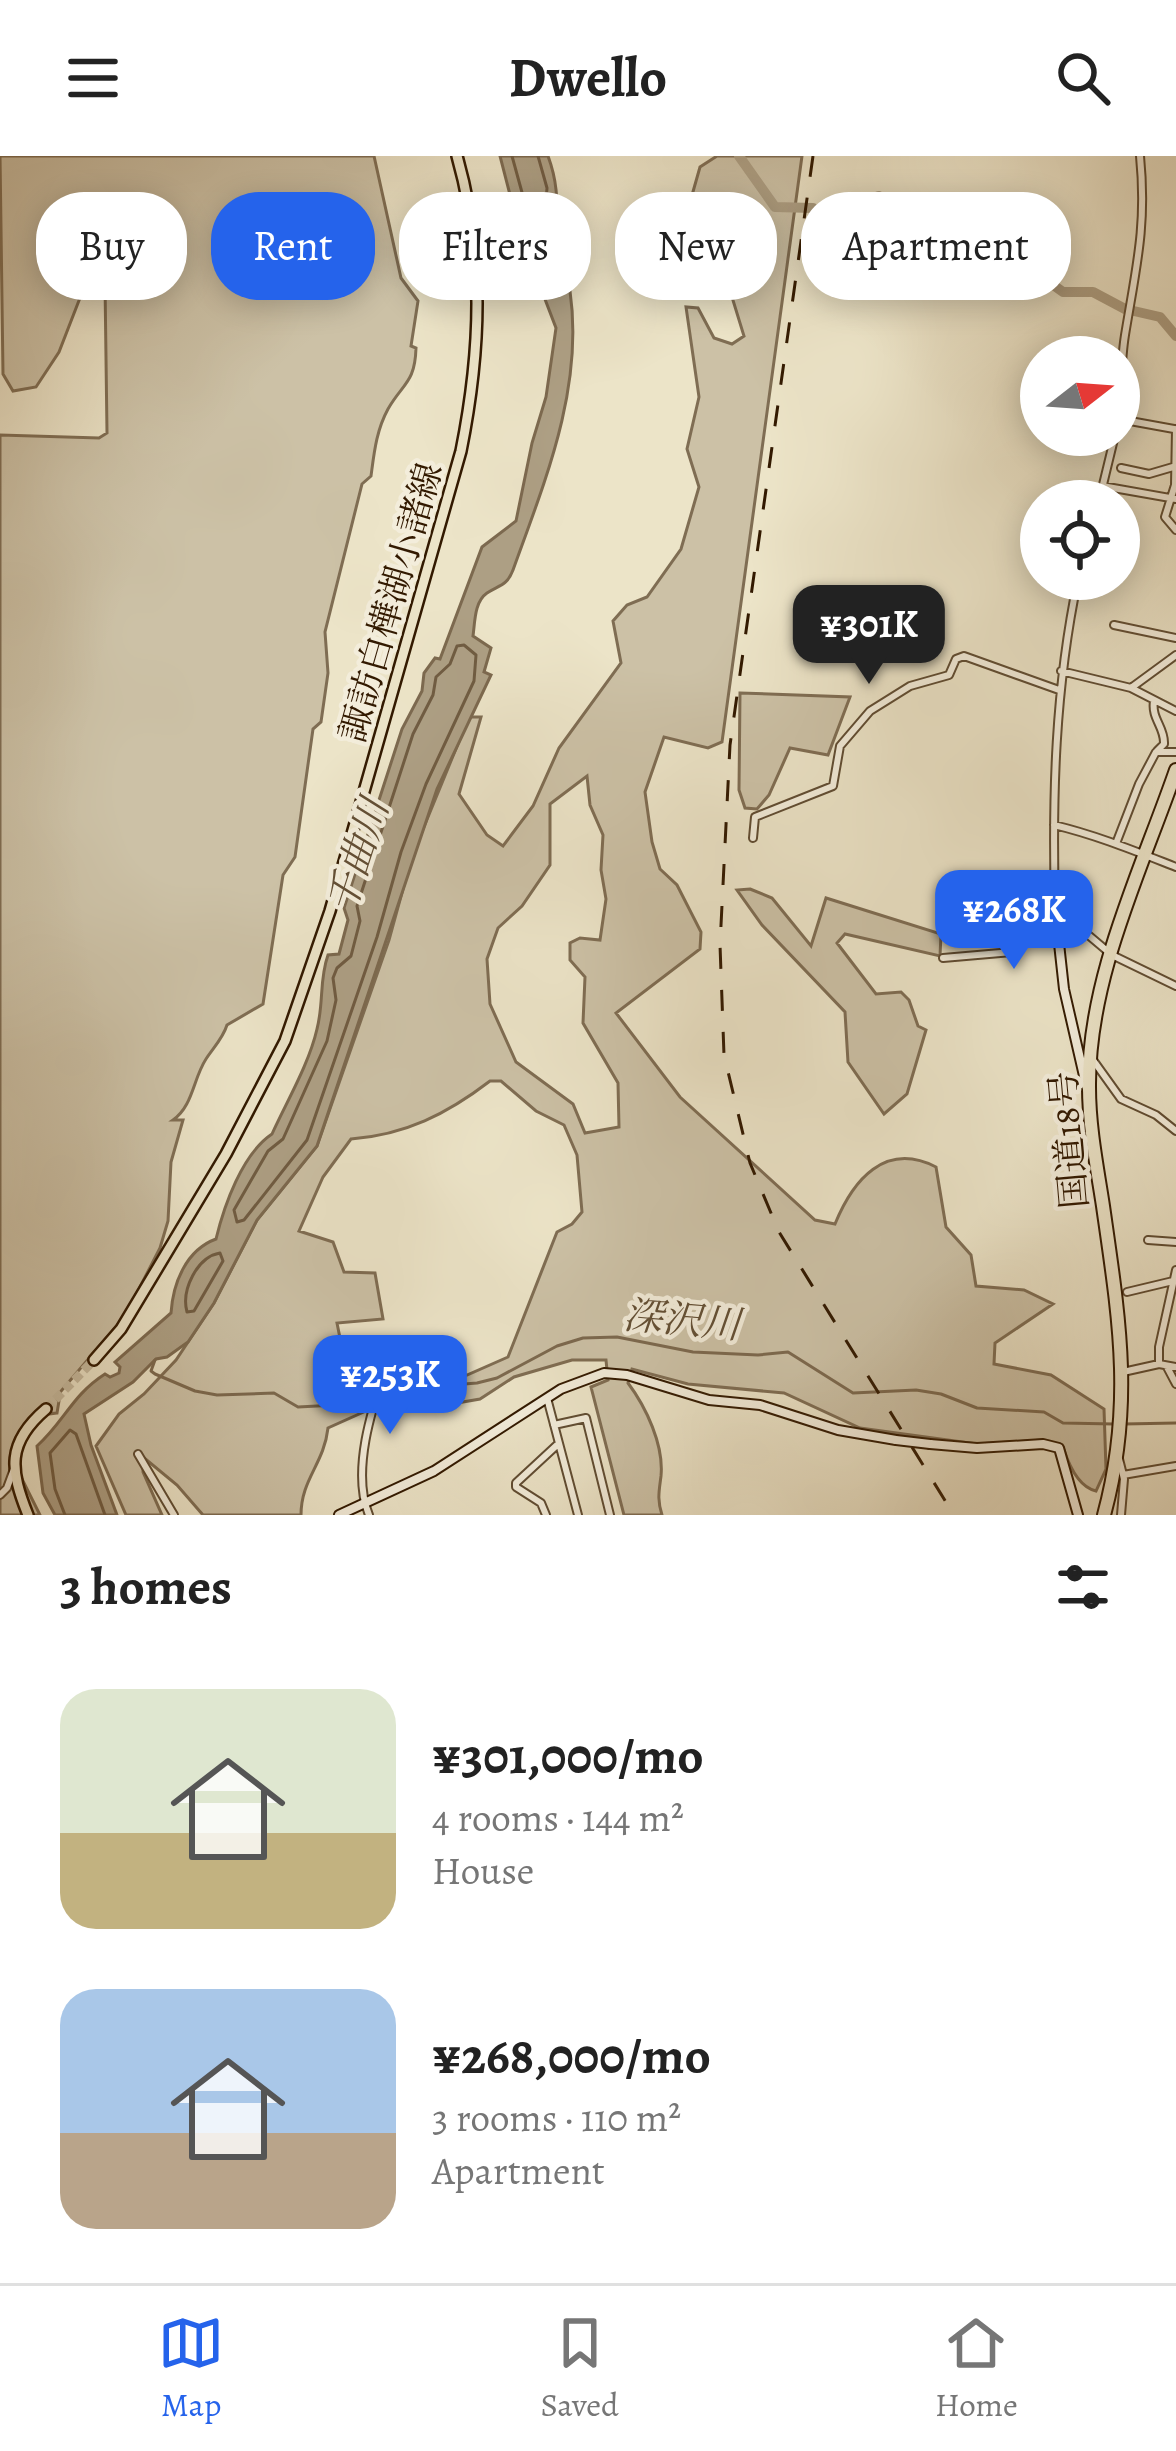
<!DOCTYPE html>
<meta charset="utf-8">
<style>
:root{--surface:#fff;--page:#f2f2f2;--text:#222;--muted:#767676;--line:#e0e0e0;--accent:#2563eb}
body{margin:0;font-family:Alegreya,"Noto Serif JP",serif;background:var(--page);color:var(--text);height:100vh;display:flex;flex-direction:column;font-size:45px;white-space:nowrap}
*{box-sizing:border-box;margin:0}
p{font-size:39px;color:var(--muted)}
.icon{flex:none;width:66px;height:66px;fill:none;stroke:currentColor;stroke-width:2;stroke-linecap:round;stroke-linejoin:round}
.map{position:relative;height:1359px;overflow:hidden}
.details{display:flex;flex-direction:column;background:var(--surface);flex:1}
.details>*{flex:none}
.hud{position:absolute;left:36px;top:36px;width:1104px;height:108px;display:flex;gap:24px}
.needle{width:78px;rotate:73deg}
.controls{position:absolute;left:1020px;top:180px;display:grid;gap:24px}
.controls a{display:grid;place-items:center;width:120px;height:120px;border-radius:50%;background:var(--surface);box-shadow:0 6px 30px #0003;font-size:60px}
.price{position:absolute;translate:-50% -102px;padding:0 27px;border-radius:24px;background:var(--accent);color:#fff;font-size:39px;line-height:78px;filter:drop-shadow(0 3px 6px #0008)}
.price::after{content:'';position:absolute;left:50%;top:72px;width:36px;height:27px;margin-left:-18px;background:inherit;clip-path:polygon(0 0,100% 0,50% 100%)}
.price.selected{background:#222;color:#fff}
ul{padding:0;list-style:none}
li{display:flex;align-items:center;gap:36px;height:300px;padding:0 60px}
li span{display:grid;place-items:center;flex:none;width:336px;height:240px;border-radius:36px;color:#555}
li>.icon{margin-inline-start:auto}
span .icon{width:144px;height:144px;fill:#fffc;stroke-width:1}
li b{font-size:51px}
h2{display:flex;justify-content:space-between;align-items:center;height:144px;padding:0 60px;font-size:51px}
.pill{padding:0 42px;border-radius:48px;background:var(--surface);box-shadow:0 6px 30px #0003;font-size:42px;line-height:108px}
.pill.selected{background:var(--accent);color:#fff}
header{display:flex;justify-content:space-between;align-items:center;height:156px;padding:0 60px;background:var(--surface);font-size:54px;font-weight:700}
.tab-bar{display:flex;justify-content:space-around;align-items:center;height:168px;border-top:3px solid var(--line);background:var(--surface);font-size:33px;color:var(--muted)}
.tab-bar a{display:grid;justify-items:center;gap:6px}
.tab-bar .selected{color:var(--accent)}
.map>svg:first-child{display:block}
.green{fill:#ccc1a6;stroke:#7f6d53;stroke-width:3;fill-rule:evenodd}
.water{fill:#ad9f84;stroke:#7c694f;stroke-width:3}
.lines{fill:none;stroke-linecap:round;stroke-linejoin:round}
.shore{stroke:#705c42;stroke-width:3}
.stream{stroke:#7c694f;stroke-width:3}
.river{stroke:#ad9f84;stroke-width:10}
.primary-tunnel{stroke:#c7bba0;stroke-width:9;stroke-dasharray:9 4.5;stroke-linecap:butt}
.street-casing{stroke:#604c32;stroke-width:10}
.secondary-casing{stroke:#321900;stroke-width:12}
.primary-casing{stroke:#321900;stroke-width:14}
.highway-casing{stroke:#321900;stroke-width:16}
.street{stroke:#f3eddb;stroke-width:6}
.secondary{stroke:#f3eddb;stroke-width:8}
.primary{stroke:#ece4c8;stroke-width:9}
.highway{stroke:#ece4c8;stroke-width:12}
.rail{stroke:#321900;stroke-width:3;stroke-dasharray:21 21;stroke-linecap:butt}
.secondary-bridge-casing{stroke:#321900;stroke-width:12;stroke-linecap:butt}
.secondary-bridge{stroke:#f3eddb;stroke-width:8}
.labels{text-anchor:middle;stroke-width:9;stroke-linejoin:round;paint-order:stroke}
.street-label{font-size:36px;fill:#321900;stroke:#f3eddb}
.water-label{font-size:39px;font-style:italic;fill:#634f35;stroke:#f3eddb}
</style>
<header><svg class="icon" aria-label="menu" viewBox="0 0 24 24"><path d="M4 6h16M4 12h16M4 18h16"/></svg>Dwello<svg class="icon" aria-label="search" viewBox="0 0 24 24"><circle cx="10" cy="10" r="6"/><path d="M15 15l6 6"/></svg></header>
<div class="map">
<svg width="1176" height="1359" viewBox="0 0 1176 1359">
<rect width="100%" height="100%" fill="#ece4c8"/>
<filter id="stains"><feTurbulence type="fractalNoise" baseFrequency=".00167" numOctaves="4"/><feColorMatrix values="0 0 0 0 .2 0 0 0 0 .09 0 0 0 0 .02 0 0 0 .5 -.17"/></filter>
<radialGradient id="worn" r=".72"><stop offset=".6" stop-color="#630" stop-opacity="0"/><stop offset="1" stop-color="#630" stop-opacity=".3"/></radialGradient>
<path class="green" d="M 0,0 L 374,0 L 401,122 L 418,145 L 411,190 L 416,192 C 415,227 403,227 388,253 C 376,275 374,298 371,320 L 362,328 L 325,476 L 328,517 L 321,566 L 313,573 L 295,701 L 283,719 L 263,848 L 227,869 C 223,882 214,891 206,903 C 193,923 193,950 173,964 L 183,964 L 171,1006 L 168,1065 L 160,1092 L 125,1160 L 56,1241 L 59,1245 L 57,1257 C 27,1259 20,1275 11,1301 L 40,1359 L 0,1359 L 0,279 L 99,282 L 107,277 L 105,127 L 101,118 L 91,121 L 85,129 L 59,196 L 36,231 L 13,235 L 3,218 Z
M 717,0 L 802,0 L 722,586 L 708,592 L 664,581 L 645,636 L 652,686 L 660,713 L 677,729 L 701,776 L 700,793 L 616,857 L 680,941 L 815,1064 L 835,1068 C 853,1024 885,985 936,1011 L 946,1071 L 971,1099 L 976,1130 L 1024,1134 L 1053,1148 L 995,1187 L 994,1208 L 1051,1219 L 1104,1253 L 1106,1313 L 1096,1335 C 1079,1331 1069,1309 1064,1294 L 1043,1284 L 977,1288 L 860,1272 L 784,1237 L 688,1228 L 632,1213 L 628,1227 C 646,1251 664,1289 661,1320 C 659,1336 657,1343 662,1359 L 624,1359 L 591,1231 L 608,1224 L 606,1204 L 572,1204 L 514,1221 L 480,1243 L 411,1255 L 366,1255 L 328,1272 C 324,1308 301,1323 301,1359 L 203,1359 L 177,1329 L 143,1301 L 143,1316 L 162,1359 L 126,1359 L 96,1290 L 119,1258 L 144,1238 L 176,1204 L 214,1147 L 257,1064 L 317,990 L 389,784 L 412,700 L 469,561 L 481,561 L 459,638 L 487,679 L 503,690 L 533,650 L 559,592 L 621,507 L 613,465 L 627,449 L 647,441 L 681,393 L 699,331 L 687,293 L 699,241 L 686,151 L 698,152 L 714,182 L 732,188 L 744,180 L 728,128 L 737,90 L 738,66 L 728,59 L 701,105 L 688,104 L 681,78 L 700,11 ZM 587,620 L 590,649 L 603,679 L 601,714 L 606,743 L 600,784 L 580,782 L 570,787 L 570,804 L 585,821 L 583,867 L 618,927 L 619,971 L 585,977 L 573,948 L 516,906 L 490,848 L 487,803 L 498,772 L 522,750 L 550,709 L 550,648 ZM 490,925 L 501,925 L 536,955 L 564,969 L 577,999 L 582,1056 L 572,1068 L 557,1076 L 508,1201 L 467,1219 L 395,1228 L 375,1200 L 343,1197 L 337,1167 L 383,1163 L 375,1117 L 344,1116 L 333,1086 L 299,1075 L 323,1021 L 351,983 C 405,979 447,958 490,925 Z
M 740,537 L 850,541 L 828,599 L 790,592 L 769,639 L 757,653 L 745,652 L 739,634 Z
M 750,733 L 772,742 L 811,790 L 826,742 L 941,778 L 940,800 L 845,778 L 837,787 L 876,838 L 901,836 L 909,844 L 918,870 L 926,874 L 907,938 L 884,958 L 848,906 L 845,856 L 762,769 L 737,734 Z"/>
<path class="water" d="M 500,0 L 548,0 C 564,43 552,68 560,109 C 562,119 568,126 570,135 C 584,232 545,325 513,414 C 507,430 499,429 487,437 C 474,446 475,467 473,480 L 491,492 L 484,516 L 491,519 L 437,633 L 317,990 L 257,1064 L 214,1147 L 188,1186 L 167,1201 L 156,1203 L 133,1226 L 84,1258 L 91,1289 L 117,1359 L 55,1359 L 43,1337 L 37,1290 C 64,1266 72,1239 105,1218 L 110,1221 L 119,1217 L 120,1211 L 115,1206 L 171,1157 C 173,1127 186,1094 216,1083 C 224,1050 242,998 272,978 C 287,945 309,908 317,873 C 324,846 319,824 328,799 L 339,798 L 348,764 L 344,752 L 402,573 L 422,535 L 424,517 L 435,502 L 440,503 L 482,391 L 516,365 L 532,287 L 546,241 L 556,172 L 525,91 L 525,68 L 515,58 Z"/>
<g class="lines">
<path class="shore" d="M 512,0 L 526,51 L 539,62 L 545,58 L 547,32 L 538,0
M 464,489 L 476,499 L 474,525 L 426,628 L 401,696 L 377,781 L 307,984 L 244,1064 L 237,1066 L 234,1054 L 268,995 L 283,983 L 327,885 L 336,844 L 333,822 L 337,812 L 351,800 L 360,765 L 357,750 L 413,578 L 433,539 L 436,521 L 450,508 L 457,490 Z
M 220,1097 L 223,1105 L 194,1155 L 187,1156 C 181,1134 197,1101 220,1097 Z
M 65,1359 L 55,1333 L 50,1297 L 70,1274 L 76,1278 L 105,1359"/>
<path class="stream" d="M 155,1204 L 151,1215 L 155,1218 L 195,1235 L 217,1239 L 274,1237 L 298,1251 L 336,1249 L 388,1242 L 426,1231 L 477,1227 L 497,1222 L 557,1190 L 583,1182 L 617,1181 L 693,1196 L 758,1199 L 788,1196 L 853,1237 L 916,1234 L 941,1238 L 977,1252 L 1044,1256 L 1063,1267 L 1114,1268
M 1124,1268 L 1176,1267"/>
<path class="river" d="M 739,0 L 775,51 L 813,52 L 818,59 L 823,59 L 879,40 L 908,72 L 934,85 L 981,96 L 990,113 L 1031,113 L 1063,136 L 1093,136 L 1125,153 L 1160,161 L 1176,180"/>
<path class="primary-tunnel" d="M 46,1253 L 94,1204"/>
<defs>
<path id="street" d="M 1119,255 C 1121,230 1121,204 1125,179 C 1136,112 1147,70 1140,0
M 1119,263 L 1174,273
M 1176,273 L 1175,329 L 1165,361 L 1176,374
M 1121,312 L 1149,318 L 1173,311
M 1102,330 L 1176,343
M 1099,345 L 1115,279
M 1078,423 C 1055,532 1052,640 1055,751 L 1112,799 L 1176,830
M 1114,469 L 1176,482
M 1061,515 L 1131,532 L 1176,555
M 1131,532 L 1176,499
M 1154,545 C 1151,563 1165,571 1164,588 L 1157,595
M 1054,669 C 1096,679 1135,695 1176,711
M 753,682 L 755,661 L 833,630 L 840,590 L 870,555 L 910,530 L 949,519 L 956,503 L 964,500 L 1059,534
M 1117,685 L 1139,628 L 1156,596 L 1176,596
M 943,802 L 1012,796 L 1022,760 L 1055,751
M 1093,904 L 1121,943 L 1156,959 L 1176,975
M 1148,1084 L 1176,1086
M 1127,1136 L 1173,1125
M 1159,1208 L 1159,1191 L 1176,1114
M 1167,1211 L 1176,1228
M 1123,1216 L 1159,1208 L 1176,1211
M 547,1242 L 578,1359
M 554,1269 L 586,1262 L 610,1359
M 138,1298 L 174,1359
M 1119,1303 L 1124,1323 L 1121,1359
M 1123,1319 L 1176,1310
M 0,1339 L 7,1332 L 14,1313
M 369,1359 C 351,1316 372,1252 386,1210
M 546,1359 L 541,1347 L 516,1331 L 516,1327 L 557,1289"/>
<path id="secondary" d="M 1055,751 L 1064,833 L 1087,933
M 930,1288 L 977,1292 L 1043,1288 L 1059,1292 L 1078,1359
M 339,1359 L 434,1315 L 561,1233 L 604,1217 L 627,1219 L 709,1244 L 760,1249 L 838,1274 L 896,1284"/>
<path id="primary" d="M 94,1204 L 121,1173 L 226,998 L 285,885 L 330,755 L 461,295 C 481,195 485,99 457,0
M 28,1359 C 10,1314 6,1287 46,1253"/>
<path id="highway" d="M 1104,1359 C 1134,1248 1119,1162 1103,1050 C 1097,1011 1089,971 1089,931 C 1088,822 1141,715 1176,614"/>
</defs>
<use href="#street" class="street-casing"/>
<use href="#secondary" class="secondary-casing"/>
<use href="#primary" class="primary-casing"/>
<use href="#highway" class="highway-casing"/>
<use href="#street" class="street"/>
<use href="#secondary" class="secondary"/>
<use href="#primary" class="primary"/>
<use href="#highway" class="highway"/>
<path class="rail" d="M 813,0 L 730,589 L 720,789 L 724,899 L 750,1007 L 779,1076 L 954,1359"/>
<defs>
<path id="secondary-bridge" d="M 896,1284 L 930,1288"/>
</defs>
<use href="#secondary-bridge" class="secondary-bridge-casing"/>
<use href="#secondary-bridge" class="secondary-bridge"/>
</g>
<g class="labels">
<g class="street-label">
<text transform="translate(390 446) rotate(-74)" y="13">諏訪白樺湖小諸線</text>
<text transform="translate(1068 984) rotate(-95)" y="13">国道18号</text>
</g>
<g class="water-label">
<text transform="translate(357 700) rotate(-72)" y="14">千曲川</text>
<text transform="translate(682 1163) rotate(5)" y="14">深沢川</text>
</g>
</g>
<rect width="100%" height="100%" filter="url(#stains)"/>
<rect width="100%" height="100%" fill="url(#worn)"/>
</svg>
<div class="controls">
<a><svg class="needle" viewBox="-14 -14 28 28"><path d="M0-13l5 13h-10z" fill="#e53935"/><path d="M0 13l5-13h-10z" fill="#767676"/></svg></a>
<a><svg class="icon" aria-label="locate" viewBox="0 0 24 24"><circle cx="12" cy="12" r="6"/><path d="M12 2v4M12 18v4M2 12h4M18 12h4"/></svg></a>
</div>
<b class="price selected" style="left:869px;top:531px">¥301K</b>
<b class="price" style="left:1014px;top:816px">¥268K</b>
<b class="price" style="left:390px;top:1281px">¥253K</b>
<div class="hud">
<a class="pill">Buy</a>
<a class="pill selected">Rent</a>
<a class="pill">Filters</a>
<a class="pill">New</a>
<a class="pill">Apartment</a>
</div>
</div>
<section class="details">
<h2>3 homes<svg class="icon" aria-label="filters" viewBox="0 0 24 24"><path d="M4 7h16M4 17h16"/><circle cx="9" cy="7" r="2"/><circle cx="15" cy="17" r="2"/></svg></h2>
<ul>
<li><span style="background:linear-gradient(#dfe7d0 60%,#c2b280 0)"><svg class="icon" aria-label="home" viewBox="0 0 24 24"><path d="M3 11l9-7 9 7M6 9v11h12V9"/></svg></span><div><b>¥301,000/mo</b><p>4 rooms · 144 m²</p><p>House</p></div></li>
<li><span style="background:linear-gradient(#a9c7e8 60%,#b9a48a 0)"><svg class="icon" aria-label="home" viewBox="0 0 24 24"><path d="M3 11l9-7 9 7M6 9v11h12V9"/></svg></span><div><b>¥268,000/mo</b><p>3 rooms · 110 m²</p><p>Apartment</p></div></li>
</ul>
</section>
<nav class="tab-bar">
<a class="selected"><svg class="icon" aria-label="map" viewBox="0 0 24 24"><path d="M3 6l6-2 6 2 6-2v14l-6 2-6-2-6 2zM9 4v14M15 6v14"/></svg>Map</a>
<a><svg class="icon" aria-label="saved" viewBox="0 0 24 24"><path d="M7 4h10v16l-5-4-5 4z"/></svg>Saved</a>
<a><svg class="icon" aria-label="home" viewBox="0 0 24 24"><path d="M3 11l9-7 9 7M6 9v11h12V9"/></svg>Home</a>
</nav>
